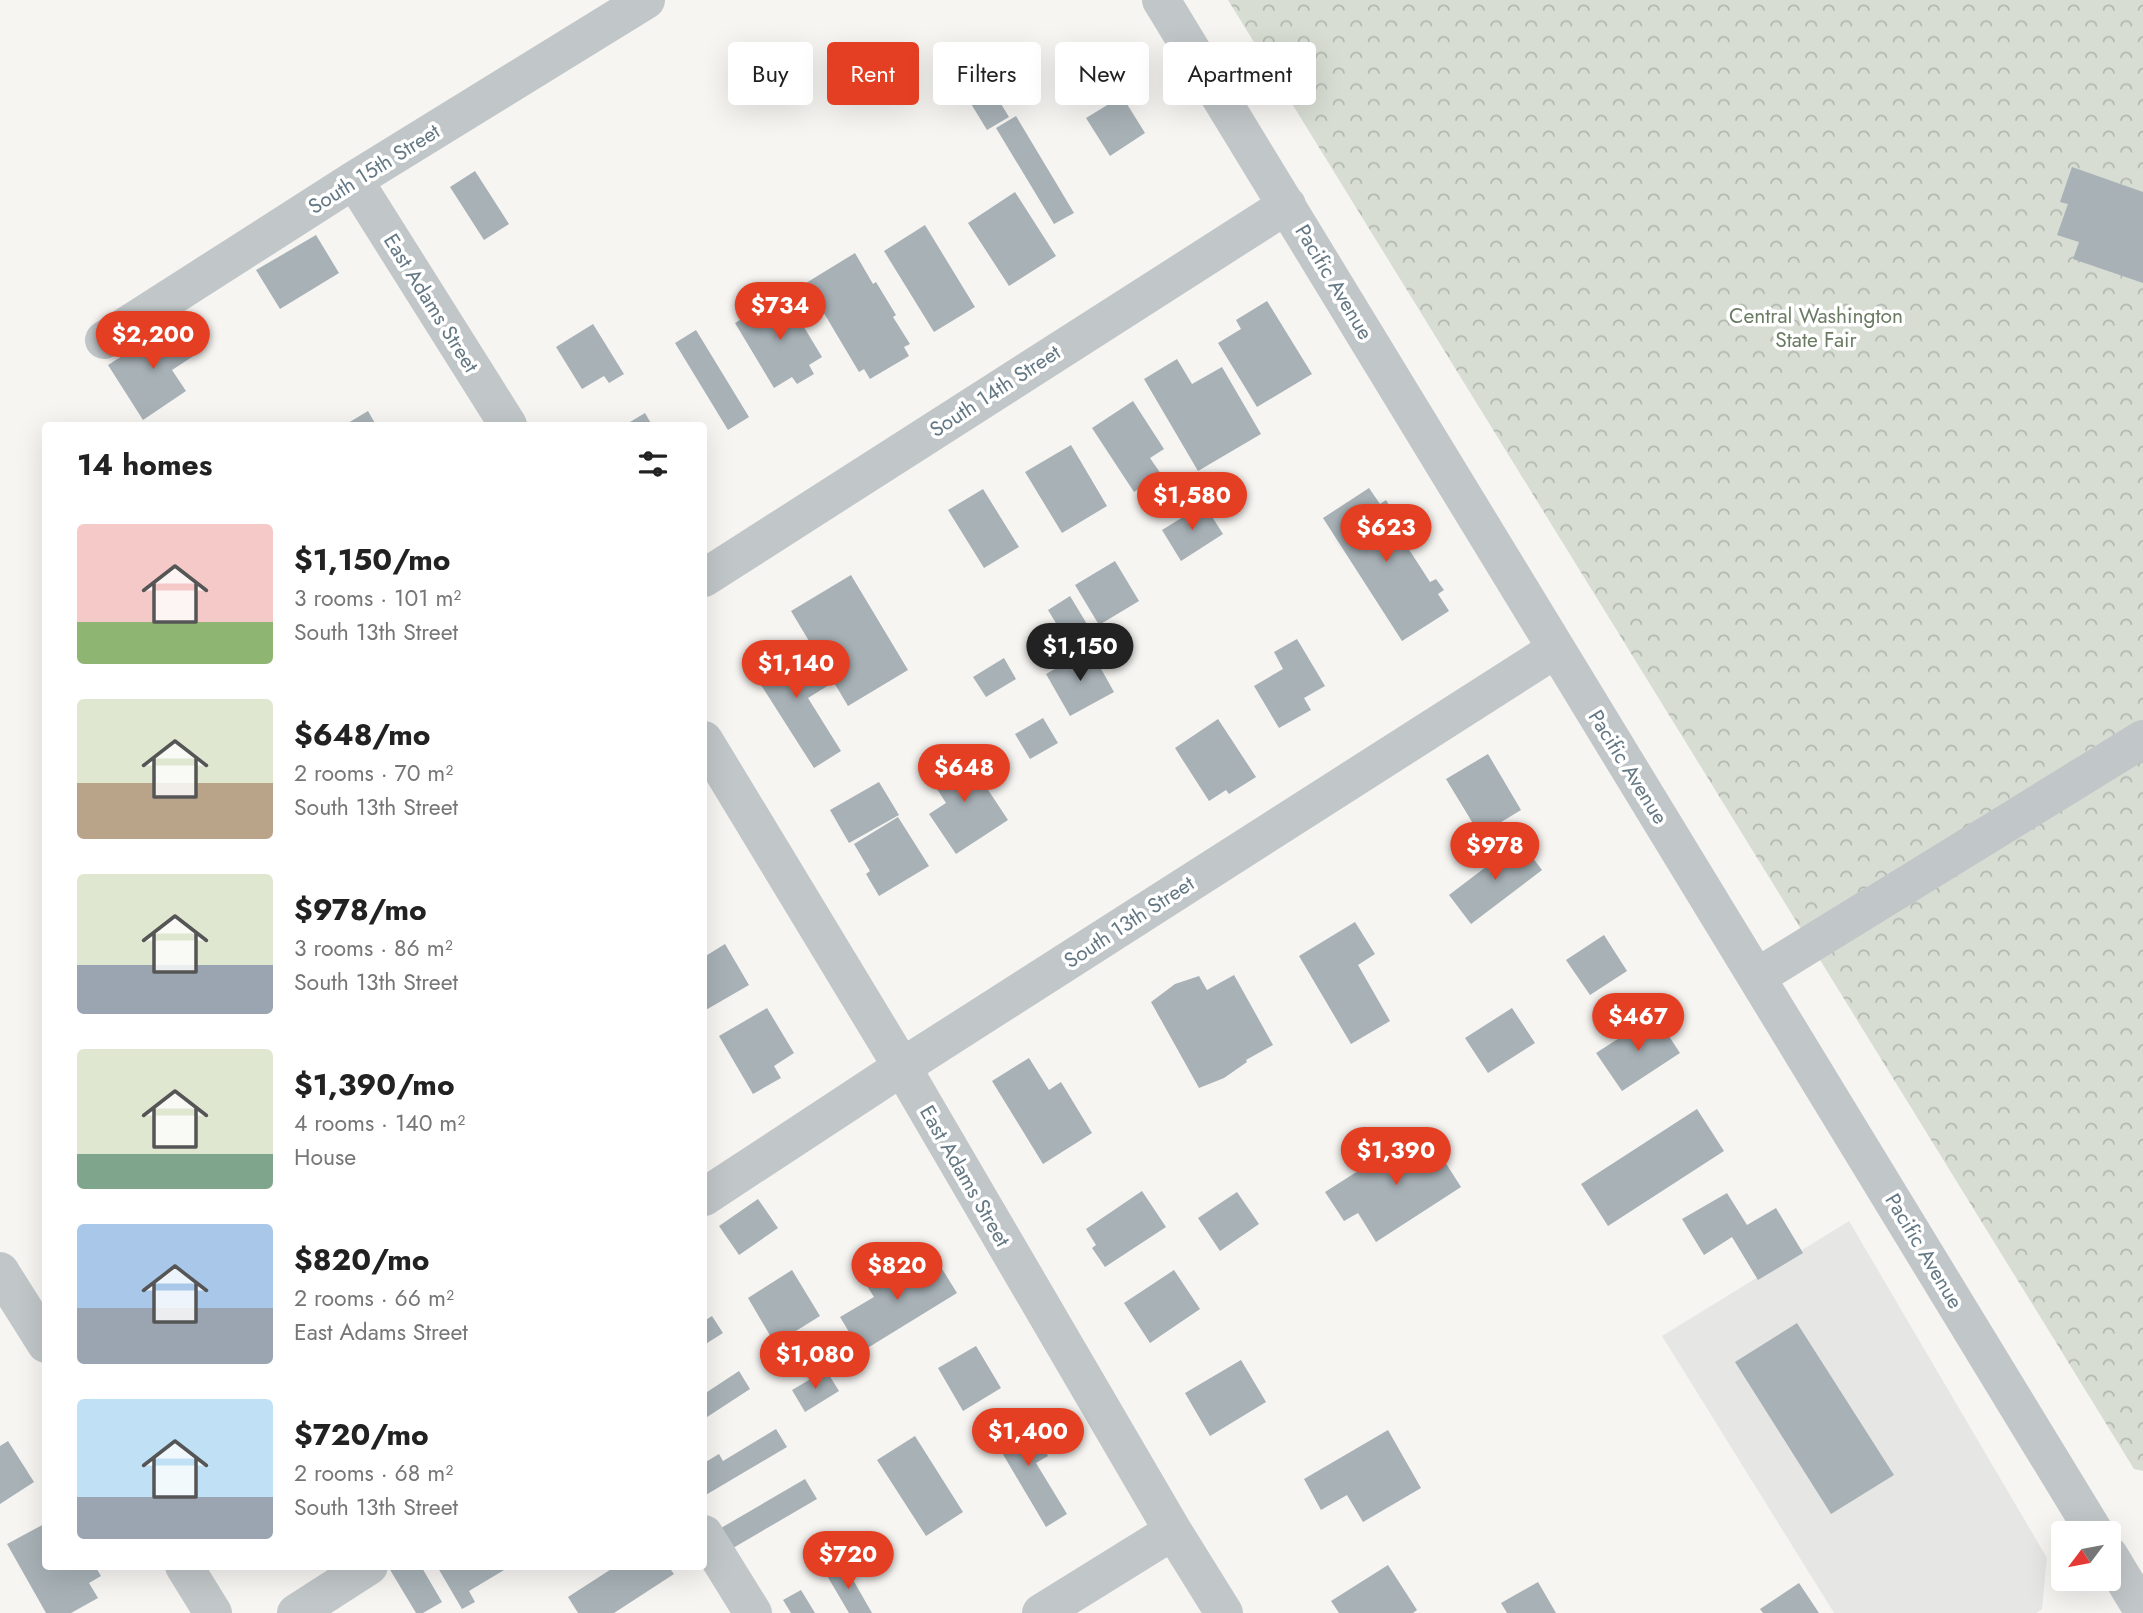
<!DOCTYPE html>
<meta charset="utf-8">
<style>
:root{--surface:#fff;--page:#f6f6f6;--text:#222;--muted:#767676;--accent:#e53f23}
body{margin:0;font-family:Jost,sans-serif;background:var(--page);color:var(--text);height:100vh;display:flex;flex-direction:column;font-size:26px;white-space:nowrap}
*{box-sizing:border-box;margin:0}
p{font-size:23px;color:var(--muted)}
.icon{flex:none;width:38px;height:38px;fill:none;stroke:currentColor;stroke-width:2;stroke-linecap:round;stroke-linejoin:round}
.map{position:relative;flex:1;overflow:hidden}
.side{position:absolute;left:42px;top:422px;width:665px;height:1148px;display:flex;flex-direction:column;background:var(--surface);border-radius:7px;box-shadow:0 7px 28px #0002}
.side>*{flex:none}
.banner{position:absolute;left:728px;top:42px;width:665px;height:63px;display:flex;gap:14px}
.needle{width:46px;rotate:238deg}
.controls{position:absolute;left:2051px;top:1521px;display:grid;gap:14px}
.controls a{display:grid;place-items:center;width:70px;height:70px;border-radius:7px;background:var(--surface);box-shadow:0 7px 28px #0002;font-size:35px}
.price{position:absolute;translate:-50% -60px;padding:0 16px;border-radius:24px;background:var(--accent);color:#fff;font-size:23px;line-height:46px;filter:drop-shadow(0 2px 4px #0008)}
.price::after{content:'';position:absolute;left:50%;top:42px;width:21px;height:16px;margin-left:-10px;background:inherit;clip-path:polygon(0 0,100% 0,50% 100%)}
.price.current{background:#222;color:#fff}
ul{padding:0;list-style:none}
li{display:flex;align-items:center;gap:21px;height:175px;padding:0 35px}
li span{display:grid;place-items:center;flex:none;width:196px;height:140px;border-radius:7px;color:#555}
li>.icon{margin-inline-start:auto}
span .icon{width:84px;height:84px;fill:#fffc;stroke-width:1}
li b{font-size:30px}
h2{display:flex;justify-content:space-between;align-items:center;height:84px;padding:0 35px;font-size:30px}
.pill{padding:0 24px;border-radius:7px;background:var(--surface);box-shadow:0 7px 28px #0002;font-size:24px;line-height:63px}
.pill.current{background:var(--accent);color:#fff}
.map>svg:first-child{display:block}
.built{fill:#e6e7e5}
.park{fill:url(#park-crowns)}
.building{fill:#a7b1b6}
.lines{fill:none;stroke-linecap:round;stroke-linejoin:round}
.minor{stroke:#c1c6c8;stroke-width:38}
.labels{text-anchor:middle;stroke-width:7;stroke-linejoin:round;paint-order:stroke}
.street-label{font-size:21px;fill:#647884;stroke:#fff}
.park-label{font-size:21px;fill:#6a7b63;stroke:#fff}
</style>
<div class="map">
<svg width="2143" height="1613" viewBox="0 0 2143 1613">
<defs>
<pattern id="park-crowns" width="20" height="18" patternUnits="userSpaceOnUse" patternTransform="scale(1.75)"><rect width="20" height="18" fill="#d7ddd3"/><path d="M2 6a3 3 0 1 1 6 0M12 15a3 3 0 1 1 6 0" fill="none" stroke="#b2b8b1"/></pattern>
</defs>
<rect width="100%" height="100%" fill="#f6f5f2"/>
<path class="built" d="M 1849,1221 L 2047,1558 L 2042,1609 L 2036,1613 L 1834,1613 L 1662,1336 Z"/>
<path class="park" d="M 1228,0 L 2143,0 L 2143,1471 L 2134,1469 Z"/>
<path class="building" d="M 987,81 L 1009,117 L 987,130 L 965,94 Z
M 1122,96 L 1145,133 L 1110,156 L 1086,118 Z
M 1016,116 L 1074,213 L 1054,224 L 996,128 Z
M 2072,167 L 2143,192 L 2143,283 L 2073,259 L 2079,242 L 2057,235 L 2068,204 L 2060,202 Z
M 475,171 L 509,224 L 484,240 L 450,187 Z
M 1015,192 L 1056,256 L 1009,286 L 968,223 Z
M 925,225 L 975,307 L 934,332 L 884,251 Z
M 316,235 L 339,273 L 280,309 L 256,270 Z
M 855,253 L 873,284 L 876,282 L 896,315 L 893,317 L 910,344 L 904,347 L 909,356 L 870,379 L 864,369 L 859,372 L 806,283 Z
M 784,294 L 822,357 L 809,365 L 814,374 L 797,384 L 792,377 L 774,388 L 735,323 Z
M 1267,301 L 1312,374 L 1257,407 L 1218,343 L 1241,329 L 1236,320 Z
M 174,323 L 195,355 L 172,370 L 186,391 L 143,420 L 108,365 Z
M 593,324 L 624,374 L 609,383 L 604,376 L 582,389 L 556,347 Z
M 696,330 L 749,417 L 728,430 L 675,343 Z
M 1177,359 L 1192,384 L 1222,367 L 1261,434 L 1198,471 L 1144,379 Z
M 1133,401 L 1164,449 L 1150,458 L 1161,474 L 1134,492 L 1092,428 Z
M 368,411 L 376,425 L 350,425 L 348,423 Z
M 645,413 L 652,425 L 625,425 Z
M 1071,445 L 1107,506 L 1062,533 L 1025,472 Z
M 1369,488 L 1380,504 L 1386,500 L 1394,513 L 1388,517 L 1430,582 L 1436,579 L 1444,590 L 1438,594 L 1449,611 L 1402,641 L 1323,518 Z
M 983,489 L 1019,547 L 984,568 L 948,510 Z
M 1204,504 L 1223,534 L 1181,561 L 1162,530 Z
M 1115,561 L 1139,601 L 1099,625 L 1075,585 Z
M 851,575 L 908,670 L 848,706 L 791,611 Z
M 1070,596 L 1096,639 L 1074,653 L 1048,610 Z
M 1297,639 L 1325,686 L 1304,698 L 1311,710 L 1279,728 L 1254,686 L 1283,669 L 1274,652 Z
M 782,640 L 800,670 L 814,661 L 829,685 L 808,698 L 841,751 L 814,768 L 747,663 Z
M 1090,649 L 1114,692 L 1070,716 L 1046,674 Z
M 1004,658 L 1016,679 L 986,697 L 973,677 Z
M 1043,718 L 1058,743 L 1030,759 L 1015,734 Z
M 1218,719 L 1256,777 L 1229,794 L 1226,790 L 1209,801 L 1175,748 Z
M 963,752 L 1008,820 L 956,854 L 929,814 L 946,803 L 928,775 Z
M 1488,754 L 1521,810 L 1480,835 L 1446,779 Z
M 879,782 L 899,815 L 849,843 L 830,810 Z
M 898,817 L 929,866 L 879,896 L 866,874 L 870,871 L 854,844 Z
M 1520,841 L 1542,870 L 1471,924 L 1449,895 Z
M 1355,922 L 1375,954 L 1358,965 L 1390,1021 L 1351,1044 L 1299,956 Z
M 1604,935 L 1627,971 L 1590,995 L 1566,960 Z
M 725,944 L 749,985 L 704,1011 L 704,957 Z
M 1234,975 L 1273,1045 L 1246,1060 L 1247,1062 L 1224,1078 L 1199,1088 L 1151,1002 L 1175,984 L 1199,976 L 1207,990 Z
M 767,1008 L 794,1053 L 774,1066 L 781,1078 L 753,1094 L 719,1036 Z
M 1512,1008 L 1535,1043 L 1488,1073 L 1465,1038 Z
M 1655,1015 L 1680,1053 L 1622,1091 L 1596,1053 Z
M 1029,1058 L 1049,1090 L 1061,1082 L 1092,1133 L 1043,1164 L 992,1081 Z
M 1697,1109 L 1724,1151 L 1608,1226 L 1581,1184 Z
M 1424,1129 L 1461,1187 L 1376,1242 L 1358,1213 L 1344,1221 L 1325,1192 Z
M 1142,1191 L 1166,1227 L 1105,1267 L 1092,1248 L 1096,1245 L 1086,1229 Z
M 1237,1192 L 1259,1224 L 1220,1251 L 1198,1218 Z
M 1727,1193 L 1747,1225 L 1776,1208 L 1803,1253 L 1758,1280 L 1732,1237 L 1704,1255 L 1682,1219 Z
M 758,1199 L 778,1228 L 739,1255 L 719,1226 Z
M 913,1258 L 923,1274 L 939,1264 L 957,1293 L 861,1352 L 840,1317 L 874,1297 L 867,1286 Z
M 792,1270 L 820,1316 L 775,1344 L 748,1298 Z
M 1174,1270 L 1200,1309 L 1150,1343 L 1124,1303 Z
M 712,1316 L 723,1333 L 704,1345 L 704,1321 Z
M 1797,1323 L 1894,1475 L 1831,1514 L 1735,1362 Z
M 976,1346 L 1001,1388 L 963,1411 L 938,1368 Z
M 1241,1360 L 1266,1402 L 1210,1436 L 1185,1393 Z
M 826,1370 L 839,1391 L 805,1412 L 792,1390 Z
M 739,1371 L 750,1389 L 704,1419 L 704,1394 Z
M 1009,1417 L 1019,1433 L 1030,1426 L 1048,1456 L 1036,1463 L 1067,1514 L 1046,1527 L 988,1429 Z
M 776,1429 L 787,1447 L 704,1496 L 704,1463 L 719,1454 L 723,1461 Z
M 1388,1430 L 1421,1488 L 1363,1522 L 1347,1495 L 1321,1510 L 1304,1479 Z
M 915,1436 L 963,1512 L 926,1536 L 877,1460 Z
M 8,1441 L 34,1482 L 0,1504 L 0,1446 Z
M 805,1479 L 817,1499 L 733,1548 L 721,1528 Z
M 46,1523 L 46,1566 L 95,1566 L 101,1576 L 89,1583 L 98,1598 L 71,1613 L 46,1613 L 7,1544 Z
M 844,1564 L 872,1613 L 849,1613 L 826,1574 Z
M 1388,1565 L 1417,1610 L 1413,1613 L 1339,1613 L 1331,1601 Z
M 391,1566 L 421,1566 L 442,1602 L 423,1613 L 416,1613 L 389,1568 Z
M 441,1566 L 511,1566 L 469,1591 L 475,1602 L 462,1609 L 438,1568 Z
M 616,1566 L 668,1566 L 674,1574 L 614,1613 L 578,1613 L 568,1597 Z
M 1538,1582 L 1556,1613 L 1507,1613 L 1501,1603 Z
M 1799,1583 L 1819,1613 L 1763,1613 L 1760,1609 Z
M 801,1590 L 815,1613 L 791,1613 L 783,1600 Z"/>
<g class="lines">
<path class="minor" d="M 1161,0 L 2095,1533
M 354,180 L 508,425
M 104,340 L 354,180 L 646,0
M 704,578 L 1287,205
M 704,740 L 902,1067 L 1173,1531 L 1224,1613
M 1757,977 L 2143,739
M 704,1197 L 902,1067 L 1556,649
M 0,1271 L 46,1344
M 704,1534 L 753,1613
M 2109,1555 L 2143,1611
M 184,1566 L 213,1613
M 296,1613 L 369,1566
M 1041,1613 L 1173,1531"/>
</g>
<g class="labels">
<g class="street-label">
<text transform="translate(374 169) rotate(-32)" y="7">South 15th Street</text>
<text transform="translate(1334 282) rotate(59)" y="7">Pacific Avenue</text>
<text transform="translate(431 303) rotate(58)" y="7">East Adams Street</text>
<text transform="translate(995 391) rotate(-33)" y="7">South 14th Street</text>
<text transform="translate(1628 767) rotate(58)" y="7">Pacific Avenue</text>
<text transform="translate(1129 922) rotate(-33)" y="7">South 13th Street</text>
<text transform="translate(965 1176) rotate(60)" y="7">East Adams Street</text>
<text transform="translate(1924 1251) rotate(59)" y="7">Pacific Avenue</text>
</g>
<g class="park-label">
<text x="1816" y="323">Central Washington<tspan x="1816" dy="24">State Fair</tspan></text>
</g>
</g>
</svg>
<div class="controls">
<a><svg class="needle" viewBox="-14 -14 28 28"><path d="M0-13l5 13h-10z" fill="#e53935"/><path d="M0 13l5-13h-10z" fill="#767676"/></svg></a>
</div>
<b class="price" style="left:780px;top:342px">$734</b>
<b class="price" style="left:153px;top:371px">$2,200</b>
<b class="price" style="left:1192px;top:532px">$1,580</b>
<b class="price" style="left:1386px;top:564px">$623</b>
<b class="price current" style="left:1080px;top:683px">$1,150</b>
<b class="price" style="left:796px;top:700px">$1,140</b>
<b class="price" style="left:964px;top:804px">$648</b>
<b class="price" style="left:1495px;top:882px">$978</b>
<b class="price" style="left:1638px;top:1053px">$467</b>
<b class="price" style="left:1396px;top:1187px">$1,390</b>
<b class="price" style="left:897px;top:1302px">$820</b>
<b class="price" style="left:815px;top:1391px">$1,080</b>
<b class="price" style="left:1028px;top:1468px">$1,400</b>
<b class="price" style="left:848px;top:1591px">$720</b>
<div class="banner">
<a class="pill">Buy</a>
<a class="pill current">Rent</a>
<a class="pill">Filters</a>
<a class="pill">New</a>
<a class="pill">Apartment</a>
</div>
<section class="side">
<h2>14 homes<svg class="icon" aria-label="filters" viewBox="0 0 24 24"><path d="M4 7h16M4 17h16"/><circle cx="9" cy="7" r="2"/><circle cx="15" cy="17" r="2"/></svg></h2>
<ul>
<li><span style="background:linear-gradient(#f6c9c9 70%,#8fb573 0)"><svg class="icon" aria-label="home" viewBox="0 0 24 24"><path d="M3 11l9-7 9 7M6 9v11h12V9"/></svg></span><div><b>$1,150/mo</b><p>3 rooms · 101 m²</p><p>South 13th Street</p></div></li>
<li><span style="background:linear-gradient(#dfe7d0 60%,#b9a48a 0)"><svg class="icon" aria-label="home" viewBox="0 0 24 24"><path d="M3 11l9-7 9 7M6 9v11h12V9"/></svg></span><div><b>$648/mo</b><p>2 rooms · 70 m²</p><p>South 13th Street</p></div></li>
<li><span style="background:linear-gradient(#dfe7d0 65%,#9aa5b1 0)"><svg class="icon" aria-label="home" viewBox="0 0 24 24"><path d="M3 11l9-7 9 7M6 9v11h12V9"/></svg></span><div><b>$978/mo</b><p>3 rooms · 86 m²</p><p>South 13th Street</p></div></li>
<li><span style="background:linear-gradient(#dfe7d0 75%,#7fa58c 0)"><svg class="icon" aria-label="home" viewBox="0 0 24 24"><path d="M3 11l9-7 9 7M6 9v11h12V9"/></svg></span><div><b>$1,390/mo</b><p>4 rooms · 140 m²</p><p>House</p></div></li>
<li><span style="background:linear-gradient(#a9c7e8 60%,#9aa5b1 0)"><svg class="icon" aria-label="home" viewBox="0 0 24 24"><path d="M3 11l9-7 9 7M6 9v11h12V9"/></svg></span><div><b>$820/mo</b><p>2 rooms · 66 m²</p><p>East Adams Street</p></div></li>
<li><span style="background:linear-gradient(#bfe0f5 70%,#9aa5b1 0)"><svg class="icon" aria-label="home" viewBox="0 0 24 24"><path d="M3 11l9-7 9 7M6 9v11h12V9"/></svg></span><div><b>$720/mo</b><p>2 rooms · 68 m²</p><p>South 13th Street</p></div></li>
</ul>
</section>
</div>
